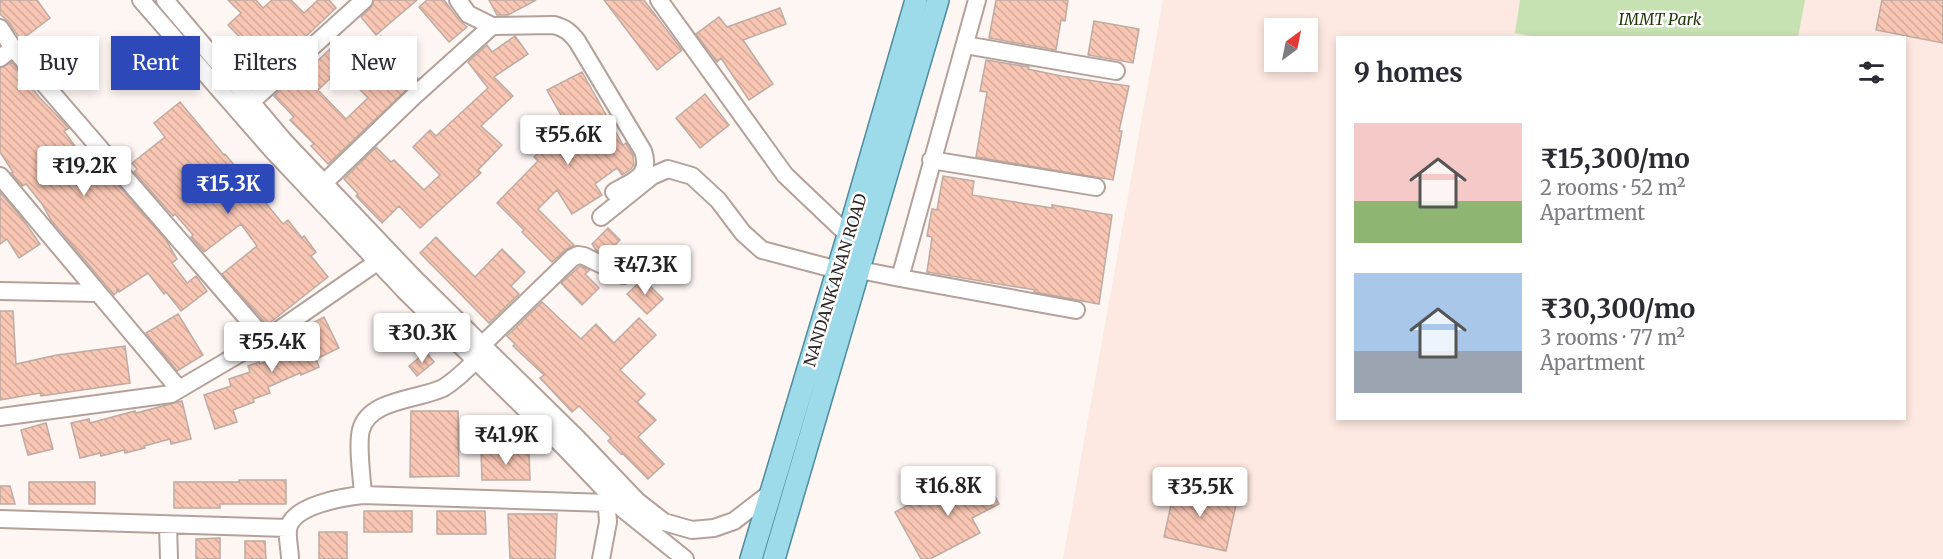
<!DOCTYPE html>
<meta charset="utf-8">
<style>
:root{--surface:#fff;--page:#f2f2f3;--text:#2b2b33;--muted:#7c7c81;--accent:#2d49b9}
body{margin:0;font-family:Merriweather,serif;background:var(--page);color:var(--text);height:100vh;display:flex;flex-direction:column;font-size:22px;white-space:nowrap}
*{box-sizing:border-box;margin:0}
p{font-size:20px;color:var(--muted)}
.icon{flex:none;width:33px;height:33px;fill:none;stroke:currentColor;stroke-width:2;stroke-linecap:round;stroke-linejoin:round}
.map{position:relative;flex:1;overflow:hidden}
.side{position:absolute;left:1336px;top:36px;width:570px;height:384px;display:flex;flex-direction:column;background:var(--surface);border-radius:0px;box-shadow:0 3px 9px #0003}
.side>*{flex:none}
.guide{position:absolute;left:18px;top:36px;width:570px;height:54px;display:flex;gap:12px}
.needle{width:39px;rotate:32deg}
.buttons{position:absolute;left:1264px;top:18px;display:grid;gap:12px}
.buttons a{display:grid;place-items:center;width:54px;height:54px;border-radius:0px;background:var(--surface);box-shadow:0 3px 9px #0003;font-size:30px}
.price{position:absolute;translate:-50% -51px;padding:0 14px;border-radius:6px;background:#fff;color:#222;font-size:20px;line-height:39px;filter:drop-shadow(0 2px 3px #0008)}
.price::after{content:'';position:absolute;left:50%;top:36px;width:18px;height:14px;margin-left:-9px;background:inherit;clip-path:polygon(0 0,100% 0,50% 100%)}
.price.current{background:var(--accent);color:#fff}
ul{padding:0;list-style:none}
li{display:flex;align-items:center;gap:18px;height:150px;padding:0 18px}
li span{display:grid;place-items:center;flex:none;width:168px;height:120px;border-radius:0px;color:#555}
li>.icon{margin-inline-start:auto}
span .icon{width:72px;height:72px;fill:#fffc;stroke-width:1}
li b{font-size:26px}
h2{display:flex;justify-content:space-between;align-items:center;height:72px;padding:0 18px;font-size:26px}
.chip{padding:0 21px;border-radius:0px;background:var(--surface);box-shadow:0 3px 9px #0003;font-size:21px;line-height:54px}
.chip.current{background:var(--accent);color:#fff}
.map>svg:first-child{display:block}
.education{fill:#fde9e1;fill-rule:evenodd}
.green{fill:#c6e1b2}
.building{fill:url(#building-back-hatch);stroke:#bdaba4;stroke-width:1.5;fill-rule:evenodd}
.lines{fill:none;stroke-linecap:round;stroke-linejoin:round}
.minor-casing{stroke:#b3a19a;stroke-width:20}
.major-casing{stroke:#4c8c9d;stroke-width:24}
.minor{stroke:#fff;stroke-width:16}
.major{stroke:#9ddbeb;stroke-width:21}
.labels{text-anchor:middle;stroke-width:5;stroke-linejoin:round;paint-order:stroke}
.park-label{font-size:16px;font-style:italic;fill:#1e3703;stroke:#fff}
.street-label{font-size:16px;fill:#2d2523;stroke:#fff}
</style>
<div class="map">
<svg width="1943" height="559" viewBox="0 0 1943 559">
<defs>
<pattern id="building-back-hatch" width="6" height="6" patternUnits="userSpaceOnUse" patternTransform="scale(1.5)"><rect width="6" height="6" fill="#f8c6b3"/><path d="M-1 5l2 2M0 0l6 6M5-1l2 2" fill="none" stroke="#d5aa9a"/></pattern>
</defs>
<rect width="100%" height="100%" fill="#fef6f3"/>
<path class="education" d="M 1163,0 L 1943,0 L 1943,559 L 1063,559 ZM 1275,28 L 1308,28 L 1308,62 L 1275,62 ZM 1338,38 L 1905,38 L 1905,418 L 1338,418 Z"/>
<path class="green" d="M 1520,0 L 1805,0 L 1798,37 L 1540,38 L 1515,33 Z"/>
<path class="building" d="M 0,0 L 37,0 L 50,18 L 21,40 L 9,22 L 0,14 Z
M 228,0 L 256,0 L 263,8 L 272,0 L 291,0 L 304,13 L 318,0 L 329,0 L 336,8 L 265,75 L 248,58 L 254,52 L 228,25 L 241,13 Z
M 374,0 L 417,0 L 376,35 L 361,17 L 371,7 Z
M 427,0 L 444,0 L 459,20 L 467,27 L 449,42 L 419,7 Z
M 489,0 L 536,0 L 508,15 L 497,15 Z
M 604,0 L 644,0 L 682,50 L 657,70 Z
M 996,0 L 1068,0 L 1065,21 L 1061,20 L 1056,50 L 989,38 Z
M 1882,0 L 1943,0 L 1943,43 L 1876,30 Z
M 780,8 L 786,24 L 743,40 L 773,84 L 749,100 L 721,58 L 717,62 L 696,34 L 719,17 L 727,27 Z
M 1094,21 L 1139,29 L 1133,63 L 1088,55 Z
M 381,36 L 418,79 L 328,164 L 311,146 L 314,144 L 290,120 L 294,117 L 274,96 L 299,73 L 302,76 L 334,45 L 355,65 L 370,50 L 368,47 ZM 340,69 L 368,98 L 346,119 L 318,90 Z
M 515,36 L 528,54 L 494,77 L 513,96 L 481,126 L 502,145 L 478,170 L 481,173 L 420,228 L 399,206 L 382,223 L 356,196 L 358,194 L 344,179 L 376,147 L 391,162 L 394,160 L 424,190 L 440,175 L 413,147 L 430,130 L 436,136 L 488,88 L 468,62 L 487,45 L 492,52 Z
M 986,60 L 1029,67 L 1028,69 L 1061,76 L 1129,86 L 1119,131 L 1122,131 L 1113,180 L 976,157 L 987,92 L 980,91 Z
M 12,62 L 39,97 L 69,128 L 64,131 L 80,153 L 86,148 L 166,240 L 177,259 L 172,263 L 187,283 L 196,276 L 207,291 L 181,311 L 166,292 L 164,294 L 148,273 L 119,292 L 117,289 L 117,292 L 114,295 L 51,220 L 42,204 L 26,184 L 22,186 L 11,173 L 13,172 L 0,152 L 0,68 Z
M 582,72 L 623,145 L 626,143 L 633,155 L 634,165 L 631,169 L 622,175 L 617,168 L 595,184 L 602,195 L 572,214 L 557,190 L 538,209 L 574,245 L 565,250 L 552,262 L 522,232 L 524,230 L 497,203 L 538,161 L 534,157 L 567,126 L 547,90 Z
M 705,94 L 729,125 L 700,148 L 676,118 Z
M 180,102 L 224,155 L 225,154 L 240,172 L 242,171 L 253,184 L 251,185 L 283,224 L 288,220 L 302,238 L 304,236 L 316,252 L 311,256 L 328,277 L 267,325 L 222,274 L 257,246 L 241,224 L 204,252 L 191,237 L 193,235 L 175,214 L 173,216 L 134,172 L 137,169 L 132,163 L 165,137 L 154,123 Z
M 943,176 L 974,181 L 972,195 L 1052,208 L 1052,205 L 1112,215 L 1099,304 L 1034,292 L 1035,290 L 927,272 L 932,237 L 927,236 L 932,209 L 937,210 Z
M 0,192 L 22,218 L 40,244 L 19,258 L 7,239 L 0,244 Z
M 608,228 L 620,240 L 605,255 L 596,250 L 592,244 Z
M 436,237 L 475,277 L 502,249 L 525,272 L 511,286 L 519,294 L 489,323 L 420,253 Z
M 580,266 L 590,270 L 585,274 L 599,288 L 582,305 L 561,283 Z
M 643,279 L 663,299 L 647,314 L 627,294 Z
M 542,302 L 581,339 L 596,324 L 614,343 L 639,318 L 656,335 L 620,370 L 645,394 L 637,402 L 656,420 L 638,437 L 664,464 L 648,479 L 622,453 L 621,454 L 608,441 L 611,438 L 579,406 L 572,412 L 540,378 L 544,375 L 513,346 L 515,344 L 507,336 Z
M 0,311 L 13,311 L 16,364 L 57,355 L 125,346 L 130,383 L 41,396 L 40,393 L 0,400 Z
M 178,314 L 203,355 L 177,371 L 146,333 Z
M 324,317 L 339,348 L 316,359 L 319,367 L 301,375 L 300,373 L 268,387 L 270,393 L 253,399 L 254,402 L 233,410 L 237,422 L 215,429 L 204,395 L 231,386 L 229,379 L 250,372 L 248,366 L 259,362 L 260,364 L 290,352 L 284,340 L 308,329 L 307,326 Z
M 426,352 L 434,362 L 417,376 L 409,366 Z
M 182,401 L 191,439 L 171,444 L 170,439 L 144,446 L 145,448 L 125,453 L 124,450 L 101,456 L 100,453 L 80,458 L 71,423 L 89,419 L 90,423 L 135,411 L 136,413 Z
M 411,411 L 458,411 L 459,476 L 410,477 Z
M 46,423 L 53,449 L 28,455 L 21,430 Z
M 481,451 L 529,451 L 530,480 L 482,480 Z
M 981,470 L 999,504 L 972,518 L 980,533 L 930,559 L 921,559 L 895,512 L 916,501 L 919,506 L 964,483 L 962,479 Z
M 239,480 L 286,480 L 286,504 L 220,504 L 220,508 L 174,508 L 174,482 L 239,482 Z
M 29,482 L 95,482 L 95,504 L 29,504 Z
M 0,486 L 10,486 L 15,504 L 0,504 Z
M 1175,486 L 1237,500 L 1226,551 L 1164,537 Z
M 364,511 L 412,511 L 412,532 L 364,532 Z
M 437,511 L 485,511 L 486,534 L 437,534 Z
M 508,514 L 557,514 L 555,559 L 510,559 Z
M 319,532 L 347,532 L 347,559 L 319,559 Z
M 220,538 L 220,559 L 196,559 L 196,539 Z
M 245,541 L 265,541 L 266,559 L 245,559 Z"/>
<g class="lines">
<defs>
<path id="minor" d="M 141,0 L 273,151 L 404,290 L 566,449 L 624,510 L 685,559
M 165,0 L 284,141 L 415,279 L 577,438 L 637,501 L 664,522 L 692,530 L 714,528 L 734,521 L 773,491
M 458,0 L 468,14 L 492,26 L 554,25 C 565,28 570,32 577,41 L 643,151 C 652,177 632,181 614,192
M 659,0 L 785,175 L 848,235
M 977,0 L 900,278 L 1076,310
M 0,28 L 13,48 L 265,339
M 965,45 L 1116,71
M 0,58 L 13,48
M 251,102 L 364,0
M 931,160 L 1096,187
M 0,176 L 179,389
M 324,183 L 413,97 L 492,26
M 601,217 L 652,176 L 668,169 L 692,176 L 718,200 L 743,233 L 762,250 L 838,270
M 860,270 L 900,278
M 0,291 L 98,293
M 482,345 L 572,258 L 578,255 L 584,256 L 623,275
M 0,417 L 171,394 L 273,334 L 377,262
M 363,495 C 362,478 357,445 361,430 C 369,399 418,400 443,388 C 455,381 465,371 475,361
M 0,519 L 288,528
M 168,525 L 169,559
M 290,559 C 290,550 287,539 288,530 C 291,505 344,497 363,495 L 607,503
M 601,559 L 608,522 L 606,495"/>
<path id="major" d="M 751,559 L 848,235 L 916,0
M 774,559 L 938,0"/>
</defs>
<use href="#minor" class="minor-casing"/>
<use href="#major" class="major-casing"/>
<use href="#minor" class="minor"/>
<use href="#major" class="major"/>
</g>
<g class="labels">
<g class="park-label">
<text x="1660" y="25">IMMT Park</text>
</g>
<g class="street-label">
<text transform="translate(835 280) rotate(-73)" y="6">NANDANKANAN ROAD</text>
</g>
</g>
</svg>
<div class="buttons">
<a><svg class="needle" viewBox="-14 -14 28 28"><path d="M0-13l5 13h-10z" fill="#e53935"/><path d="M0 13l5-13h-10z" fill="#7c7c81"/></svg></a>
</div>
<b class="price" style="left:568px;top:166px">₹55.6K</b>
<b class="price" style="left:84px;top:197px">₹19.2K</b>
<b class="price current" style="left:228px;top:215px">₹15.3K</b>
<b class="price" style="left:645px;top:296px">₹47.3K</b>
<b class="price" style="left:422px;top:364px">₹30.3K</b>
<b class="price" style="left:272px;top:373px">₹55.4K</b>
<b class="price" style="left:506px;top:466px">₹41.9K</b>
<b class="price" style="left:948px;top:517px">₹16.8K</b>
<b class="price" style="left:1200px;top:518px">₹35.5K</b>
<div class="guide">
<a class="chip">Buy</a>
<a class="chip current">Rent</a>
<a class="chip">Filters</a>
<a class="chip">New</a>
</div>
<section class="side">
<h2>9 homes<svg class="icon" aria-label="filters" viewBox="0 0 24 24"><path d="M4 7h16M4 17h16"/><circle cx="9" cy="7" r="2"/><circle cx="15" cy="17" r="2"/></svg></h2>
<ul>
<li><span style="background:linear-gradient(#f6c9c9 65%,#8fb573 0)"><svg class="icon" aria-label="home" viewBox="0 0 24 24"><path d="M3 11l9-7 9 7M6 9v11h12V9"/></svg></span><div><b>₹15,300/mo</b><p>2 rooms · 52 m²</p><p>Apartment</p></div></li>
<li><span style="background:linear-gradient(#a9c7e8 65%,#9aa5b1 0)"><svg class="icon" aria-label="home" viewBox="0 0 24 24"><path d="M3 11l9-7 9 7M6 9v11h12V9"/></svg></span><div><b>₹30,300/mo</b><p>3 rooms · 77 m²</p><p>Apartment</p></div></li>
</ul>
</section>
</div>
